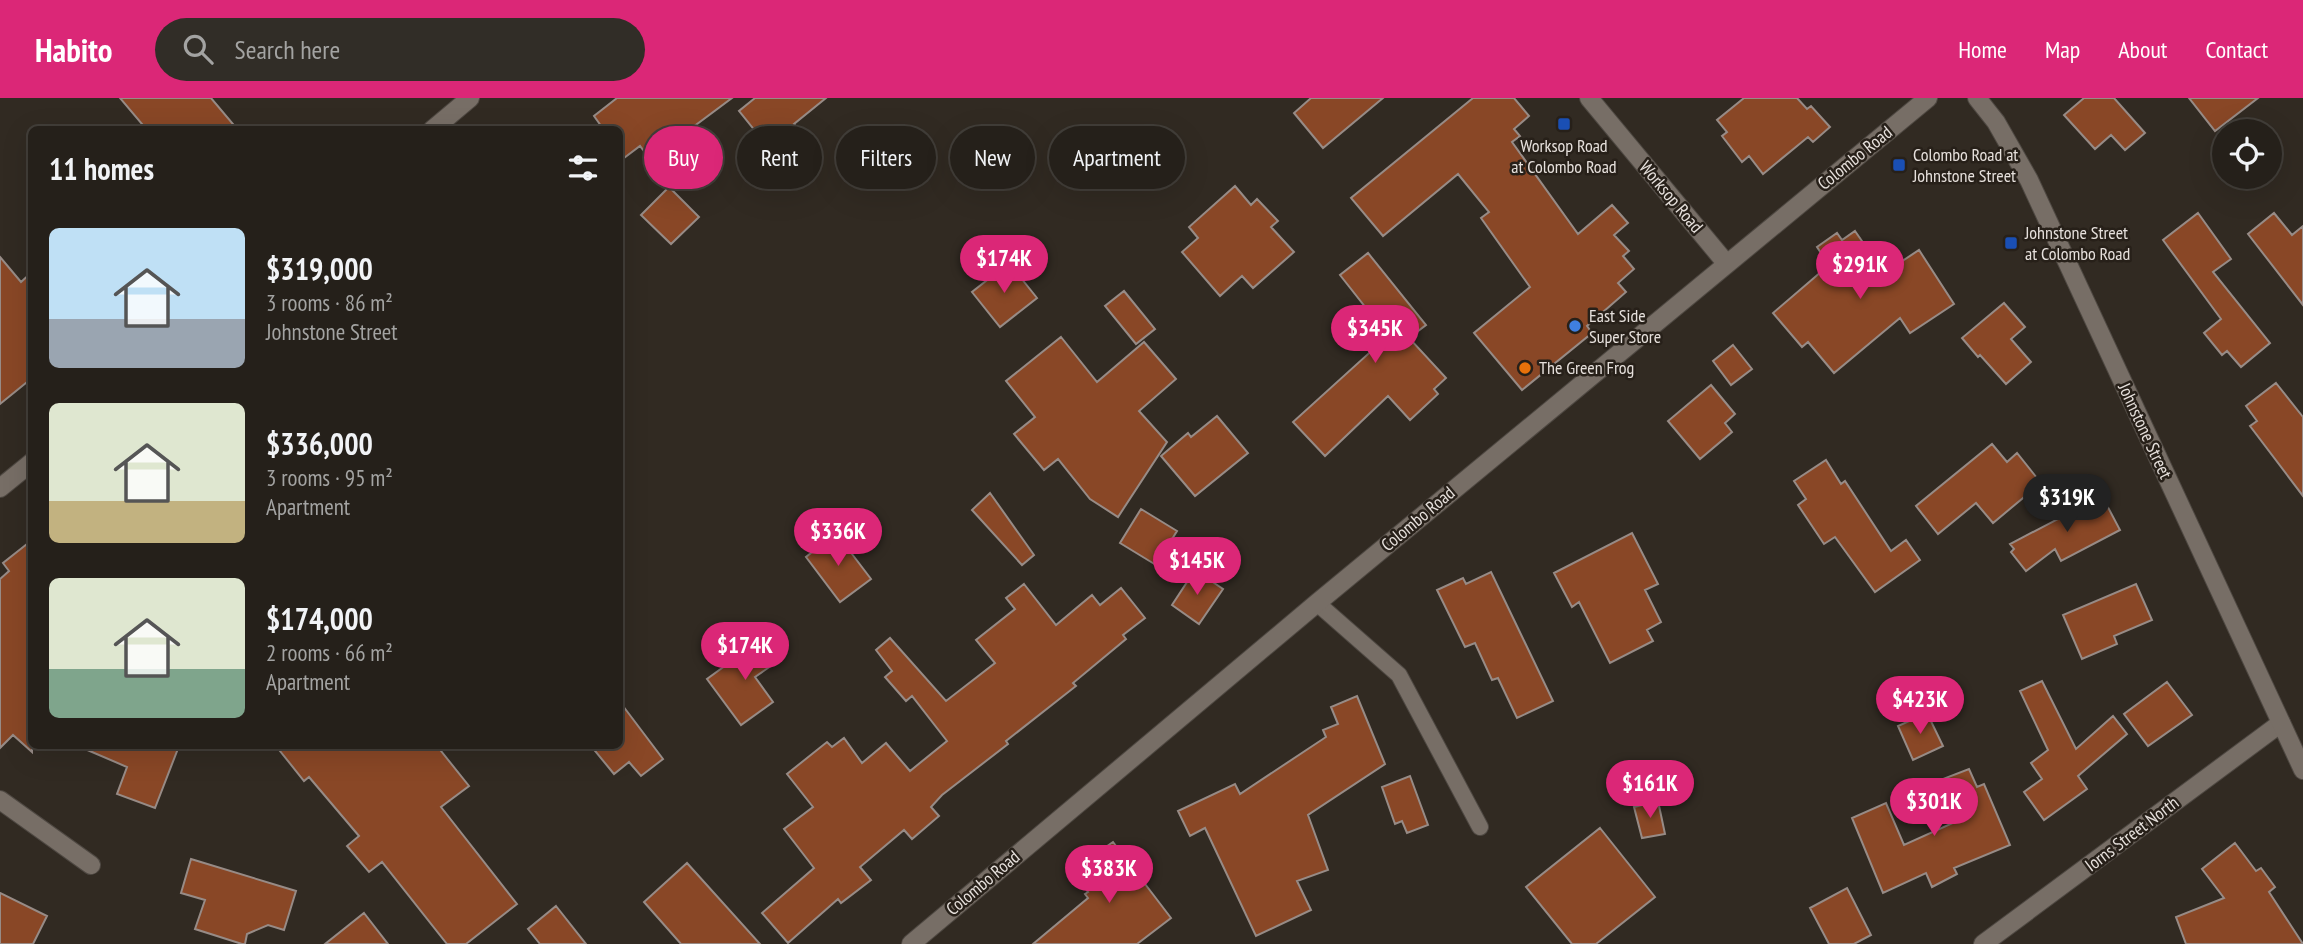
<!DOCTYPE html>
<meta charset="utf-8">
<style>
:root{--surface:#25201a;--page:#312d27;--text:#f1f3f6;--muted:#a3a3a2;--line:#423e39;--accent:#db2777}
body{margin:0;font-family:"PT Sans Narrow",sans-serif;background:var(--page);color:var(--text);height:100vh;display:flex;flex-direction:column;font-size:26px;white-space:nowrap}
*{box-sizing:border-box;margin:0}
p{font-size:23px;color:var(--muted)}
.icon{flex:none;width:38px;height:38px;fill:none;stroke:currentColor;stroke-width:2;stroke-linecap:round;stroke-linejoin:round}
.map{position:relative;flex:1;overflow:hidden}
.details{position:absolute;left:28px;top:28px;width:595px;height:623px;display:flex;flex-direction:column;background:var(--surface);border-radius:10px;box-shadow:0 7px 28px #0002,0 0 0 2px var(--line)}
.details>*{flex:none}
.banner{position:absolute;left:644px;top:28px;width:665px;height:63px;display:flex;gap:14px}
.tools{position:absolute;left:2212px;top:21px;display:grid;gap:14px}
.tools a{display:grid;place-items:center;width:70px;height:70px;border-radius:50%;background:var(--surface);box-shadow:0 7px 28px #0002,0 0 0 2px var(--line);font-size:35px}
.price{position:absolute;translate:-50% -60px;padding:0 16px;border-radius:24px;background:var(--accent);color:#fff;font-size:23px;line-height:46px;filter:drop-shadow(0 2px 4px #0008)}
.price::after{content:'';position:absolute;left:50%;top:42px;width:21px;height:16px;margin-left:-10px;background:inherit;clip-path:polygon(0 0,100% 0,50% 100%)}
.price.current{background:#222;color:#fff}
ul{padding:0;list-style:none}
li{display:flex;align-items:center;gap:21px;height:175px;padding:0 21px}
li span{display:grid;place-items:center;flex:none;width:196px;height:140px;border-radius:10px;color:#555}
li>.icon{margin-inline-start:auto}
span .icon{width:84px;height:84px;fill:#fffc;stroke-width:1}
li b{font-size:30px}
h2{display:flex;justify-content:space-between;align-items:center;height:84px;padding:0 21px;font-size:30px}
.tag{padding:0 24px;border-radius:32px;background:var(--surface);box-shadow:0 7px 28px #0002,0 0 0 2px var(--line);font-size:24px;line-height:63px}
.tag.current{background:var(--accent);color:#fff}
header{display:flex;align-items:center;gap:42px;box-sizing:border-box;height:98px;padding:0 35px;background:var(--accent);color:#fff}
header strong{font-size:33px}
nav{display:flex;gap:38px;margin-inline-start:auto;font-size:24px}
.search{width:490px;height:63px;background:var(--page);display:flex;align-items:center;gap:18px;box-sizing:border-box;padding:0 24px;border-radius:38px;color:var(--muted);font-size:26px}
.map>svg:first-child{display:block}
.building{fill:#894726;stroke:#978b86;stroke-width:2}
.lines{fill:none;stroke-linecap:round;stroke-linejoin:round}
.service-casing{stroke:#4e4842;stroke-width:18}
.minor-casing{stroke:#4e4842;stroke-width:20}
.tertiary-casing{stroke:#4e4842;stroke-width:20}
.service{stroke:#776e66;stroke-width:16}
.minor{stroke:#776e66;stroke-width:18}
.tertiary{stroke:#776e66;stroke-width:18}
.transit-dot{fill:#1a4fb4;stroke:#272019;stroke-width:2.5}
.shop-dot{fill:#3f7fe0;stroke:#272019;stroke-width:2.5}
.food-dot{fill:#e8710a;stroke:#272019;stroke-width:2.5}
.labels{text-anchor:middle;stroke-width:5;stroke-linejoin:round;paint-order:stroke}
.poi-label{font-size:18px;fill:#e6e0dc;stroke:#272019;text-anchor:start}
.street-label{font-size:18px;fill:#e6e0dc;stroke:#272019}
</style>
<header>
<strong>Habito</strong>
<div class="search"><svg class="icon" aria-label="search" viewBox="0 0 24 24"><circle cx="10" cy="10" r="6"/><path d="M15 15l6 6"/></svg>Search here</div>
<nav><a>Home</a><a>Map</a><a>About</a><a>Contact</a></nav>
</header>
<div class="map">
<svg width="2303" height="846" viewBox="0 0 2303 846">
<rect width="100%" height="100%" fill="#312a22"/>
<path class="building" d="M 120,0 L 211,0 L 238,32 L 147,32 Z
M 617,0 L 732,0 L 650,61 L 640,48 L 620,63 L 620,32 L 604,32 L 594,18 Z
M 755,0 L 826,0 L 794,26 L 820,58 L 793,80 L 739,13 Z
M 1311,0 L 1383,0 L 1323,50 L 1294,15 Z
M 1473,0 L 1514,0 L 1529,18 L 1514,31 L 1520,38 L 1512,44 L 1578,136 L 1612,107 L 1628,125 L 1614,137 L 1629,153 L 1623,158 L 1634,171 L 1618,185 L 1626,194 L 1587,228 L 1592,235 L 1522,292 L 1474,235 L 1530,189 L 1481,120 L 1489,114 L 1458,76 L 1383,138 L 1351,100 Z
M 1744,0 L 1797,0 L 1807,11 L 1811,8 L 1830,29 L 1813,44 L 1808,39 L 1763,76 L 1749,58 L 1742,64 L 1722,38 L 1727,34 L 1717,22 Z
M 2084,0 L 2114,0 L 2145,35 L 2125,52 L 2111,37 L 2095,51 L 2064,17 Z
M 2189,0 L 2258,0 L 2215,33 Z
M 1235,88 L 1251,107 L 1257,101 L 1278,123 L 1271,129 L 1294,154 L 1253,190 L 1242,178 L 1220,198 L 1182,154 L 1198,140 L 1189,129 Z
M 669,89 L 699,119 L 671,146 L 641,117 Z
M 2198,115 L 2231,161 L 2213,174 L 2270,245 L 2241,269 L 2227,253 L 2222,257 L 2204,235 L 2221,221 L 2163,142 Z
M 2274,115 L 2292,137 L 2303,128 L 2303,207 L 2248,136 Z
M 1855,133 L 1880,169 L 1883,167 L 1887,173 L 1919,152 L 1954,206 L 1910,235 L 1900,220 L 1834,275 L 1808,244 L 1802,249 L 1773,215 L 1829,167 L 1817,149 L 1837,135 L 1842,142 Z
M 1368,155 L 1426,227 L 1409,240 L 1446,280 L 1434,291 L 1438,296 L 1410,322 L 1388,298 L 1325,358 L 1293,324 L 1388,238 L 1340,177 Z
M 0,159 L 21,184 L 32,174 L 32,280 L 0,306 Z
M 1009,165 L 1037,200 L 1000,229 L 972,194 Z
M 1124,193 L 1155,231 L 1136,246 L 1105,208 Z
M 2004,205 L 2025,229 L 2011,241 L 2031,264 L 2006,286 L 1980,257 L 1978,259 L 1962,240 Z
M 1061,239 L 1097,284 L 1144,244 L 1176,281 L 1139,313 L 1167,344 L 1118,419 L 1090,401 L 1058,361 L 1044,372 L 1014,336 L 1035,319 L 1006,283 Z
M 1733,247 L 1752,271 L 1731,287 L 1713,263 Z
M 2276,285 L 2303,319 L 2303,398 L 2250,328 L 2257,323 L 2246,308 Z
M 1711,287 L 1735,316 L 1725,325 L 1732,334 L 1700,361 L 1668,323 Z
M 1217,318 L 1248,355 L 1195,398 L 1161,358 L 1188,335 L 1191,339 Z
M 1992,346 L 2007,364 L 2017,355 L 2041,385 L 1993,425 L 1976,405 L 1938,436 L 1916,408 Z
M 1826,362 L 1841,386 L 1845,383 L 1891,453 L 1906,442 L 1920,462 L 1875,494 L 1835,439 L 1824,446 L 1798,407 L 1806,401 L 1794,383 Z
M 990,395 L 1034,457 L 1022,467 L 972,412 Z
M 2102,398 L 2120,432 L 2061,463 L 2055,451 L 2026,473 L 2011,454 L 2014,451 L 2010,446 Z
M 1141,411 L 1177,433 L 1156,467 L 1120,445 Z
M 836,435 L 871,481 L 840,504 L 806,459 Z
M 1632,435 L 1658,486 L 1645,492 L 1661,524 L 1647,532 L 1653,543 L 1610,565 L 1579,504 L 1572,509 L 1554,475 Z
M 32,442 L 32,654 L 13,637 L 0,650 L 0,481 L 9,473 L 3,465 Z
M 1195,472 L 1223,491 L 1199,526 L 1172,507 Z
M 1491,474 L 1553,603 L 1517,620 L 1498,580 L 1492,582 L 1475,545 L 1465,549 L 1437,492 L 1463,480 L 1466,486 Z
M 1024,486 L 1056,527 L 1092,497 L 1100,507 L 1121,490 L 1145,520 L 1123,537 L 1126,541 L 1073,585 L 1076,588 L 1006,643 L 1008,646 L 942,697 L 931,709 L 939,718 L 912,741 L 904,732 L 860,769 L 871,782 L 841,805 L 838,801 L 788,845 L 762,815 L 814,770 L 784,731 L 813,709 L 787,676 L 827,644 L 832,649 L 844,640 L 862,665 L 886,645 L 910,673 L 947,643 L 912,598 L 906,603 L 885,579 L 892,573 L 876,552 L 890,540 L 946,603 L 995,565 L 976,542 L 1015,511 L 1006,500 Z
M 2136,486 L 2152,522 L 2114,538 L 2117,546 L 2082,561 L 2063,517 Z
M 762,541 L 778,563 L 755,579 L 773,604 L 741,627 L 707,581 Z
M 2042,583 L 2076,651 L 2113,618 L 2127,636 L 2078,678 L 2087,691 L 2044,722 L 2024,694 L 2042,681 L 2031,665 L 2048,652 L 2020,593 Z
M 2167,584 L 2192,617 L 2148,648 L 2124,616 Z
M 1357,598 L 1385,666 L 1308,717 L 1328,772 L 1297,783 L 1311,812 L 1256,838 L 1205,730 L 1190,738 L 1178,713 L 1235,686 L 1240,696 L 1326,639 L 1323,632 L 1338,626 L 1331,609 Z
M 620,604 L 663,661 L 641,678 L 629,664 L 614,676 L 591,648 L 620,648 Z
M 1927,615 L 1943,648 L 1913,662 L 1898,628 Z
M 78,648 L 179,648 L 155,710 L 117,696 L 127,669 Z
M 276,648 L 437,648 L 469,688 L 441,709 L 517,806 L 466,846 L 447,846 L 382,764 L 369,774 L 347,748 L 359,738 L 309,679 L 304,683 Z
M 1969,671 L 1977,689 L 1984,686 L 2010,747 L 1954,770 L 1957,776 L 1932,789 L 1926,775 L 1883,795 L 1852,720 L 1886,705 L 1904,747 L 1955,724 L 1945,702 L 1951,700 L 1943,681 Z
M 1410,678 L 1428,727 L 1407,735 L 1402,723 L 1395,726 L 1382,689 Z
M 1658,703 L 1665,736 L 1642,740 L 1634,709 Z
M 1600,730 L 1655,799 L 1596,846 L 1572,846 L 1526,789 Z
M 1113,744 L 1171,820 L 1137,846 L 1033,846 L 1088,800 L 1085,796 L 1088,794 L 1072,772 Z
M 2235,745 L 2256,773 L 2261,770 L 2275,789 L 2269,794 L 2303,846 L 2186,846 L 2176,819 L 2224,800 L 2202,771 Z
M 191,761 L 296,793 L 284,832 L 268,827 L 247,836 L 245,846 L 242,846 L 195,831 L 205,802 L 181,795 Z
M 687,765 L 760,846 L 681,846 L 644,804 Z
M 1847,790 L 1871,837 L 1854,846 L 1829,846 L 1810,810 Z
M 0,795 L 47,818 L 33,846 L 0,846 Z
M 556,808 L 586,846 L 540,846 L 528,831 Z
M 364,815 L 388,846 L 325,846 Z"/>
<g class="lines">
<defs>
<path id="service" d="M 1317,505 L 1399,577 L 1480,729"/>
<path id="minor" d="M 432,32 L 470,0
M 0,390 L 32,364
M 0,702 L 91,767
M 1983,846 L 2281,625"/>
<path id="tertiary" d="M 1589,0 L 1726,165
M 1977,0 L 1996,24 L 2029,82 L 2303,672
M 911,846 L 1317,505 L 1928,0"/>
</defs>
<use href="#service" class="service-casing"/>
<use href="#minor" class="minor-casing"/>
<use href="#tertiary" class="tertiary-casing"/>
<use href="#service" class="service"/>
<use href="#minor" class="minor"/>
<use href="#tertiary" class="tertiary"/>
</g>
<g class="transit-dot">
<rect x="1557" y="19" width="14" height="14" rx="3.5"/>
<rect x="1892" y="60" width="14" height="14" rx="3.5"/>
<rect x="2004" y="138" width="14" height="14" rx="3.5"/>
</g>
<circle class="shop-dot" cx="1575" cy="228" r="7"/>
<circle class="food-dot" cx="1525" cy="270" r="7"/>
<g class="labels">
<g class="poi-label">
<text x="1564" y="54" text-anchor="middle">Worksop Road<tspan x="1564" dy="21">at Colombo Road</tspan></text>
<text x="1913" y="63">Colombo Road at<tspan x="1913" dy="21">Johnstone Street</tspan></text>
<text x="2025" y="141">Johnstone Street<tspan x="2025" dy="21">at Colombo Road</tspan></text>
<text x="1589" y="224">East Side<tspan x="1589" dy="21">Super Store</tspan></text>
<text x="1539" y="276">The Green Frog</text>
</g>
<g class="street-label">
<text transform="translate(1855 60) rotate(-39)" y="6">Colombo Road</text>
<text transform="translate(1671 99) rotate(50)" y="6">Worksop Road</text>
<text transform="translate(2145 333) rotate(65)" y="6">Johnstone Street</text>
<text transform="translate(1418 421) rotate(-40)" y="6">Colombo Road</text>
<text transform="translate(2132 736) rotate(-37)" y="6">Iorns Street North</text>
<text transform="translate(983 785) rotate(-40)" y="6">Colombo Road</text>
</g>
</g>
</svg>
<div class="tools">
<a><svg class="icon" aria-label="locate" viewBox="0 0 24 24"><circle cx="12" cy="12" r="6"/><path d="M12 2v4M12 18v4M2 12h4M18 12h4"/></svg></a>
</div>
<b class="price" style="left:1004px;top:197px">$174K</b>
<b class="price" style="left:1860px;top:203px">$291K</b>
<b class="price" style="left:1375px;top:267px">$345K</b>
<b class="price current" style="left:2067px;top:436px">$319K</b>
<b class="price" style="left:838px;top:470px">$336K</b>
<b class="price" style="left:1197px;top:499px">$145K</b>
<b class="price" style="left:745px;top:584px">$174K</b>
<b class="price" style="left:1920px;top:638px">$423K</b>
<b class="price" style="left:1650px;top:722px">$161K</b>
<b class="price" style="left:1934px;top:740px">$301K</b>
<b class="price" style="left:1109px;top:807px">$383K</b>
<div class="banner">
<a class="tag current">Buy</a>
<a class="tag">Rent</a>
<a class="tag">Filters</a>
<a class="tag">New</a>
<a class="tag">Apartment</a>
</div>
<section class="details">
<h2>11 homes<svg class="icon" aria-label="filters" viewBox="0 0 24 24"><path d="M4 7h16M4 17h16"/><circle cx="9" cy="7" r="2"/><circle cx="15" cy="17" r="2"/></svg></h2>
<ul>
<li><span style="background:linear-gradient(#bfe0f5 65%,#9aa5b1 0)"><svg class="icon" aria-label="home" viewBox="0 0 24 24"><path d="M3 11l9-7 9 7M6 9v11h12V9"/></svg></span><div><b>$319,000</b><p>3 rooms · 86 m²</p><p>Johnstone Street</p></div></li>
<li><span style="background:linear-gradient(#dfe7d0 70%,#c2b280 0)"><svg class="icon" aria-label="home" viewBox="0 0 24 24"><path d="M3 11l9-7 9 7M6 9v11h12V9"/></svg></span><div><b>$336,000</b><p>3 rooms · 95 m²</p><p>Apartment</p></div></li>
<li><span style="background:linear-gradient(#dfe7d0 65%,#7fa58c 0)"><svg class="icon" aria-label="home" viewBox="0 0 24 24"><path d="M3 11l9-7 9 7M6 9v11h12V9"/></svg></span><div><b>$174,000</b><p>2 rooms · 66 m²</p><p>Apartment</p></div></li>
</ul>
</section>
</div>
